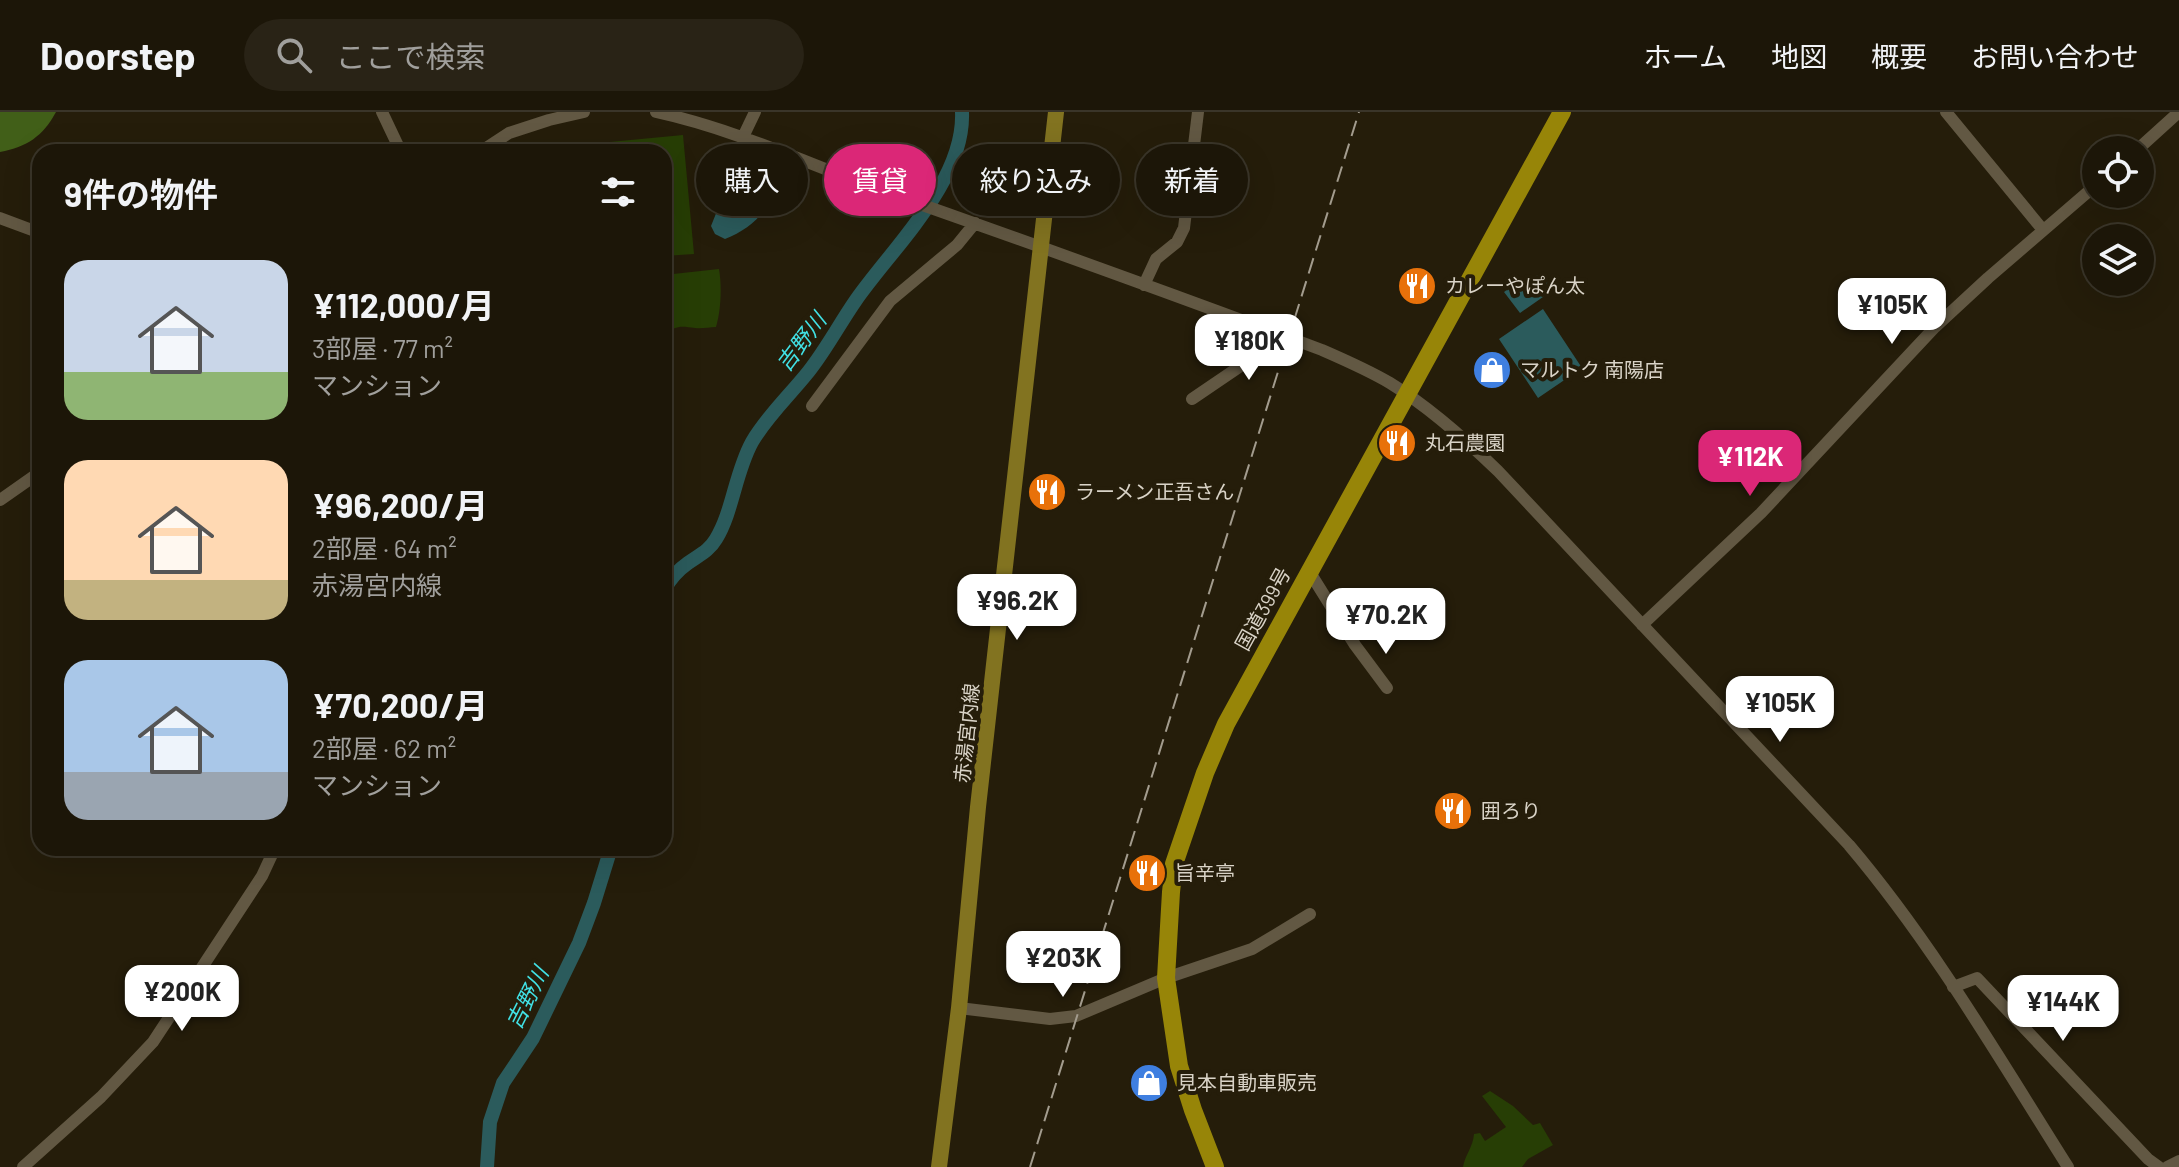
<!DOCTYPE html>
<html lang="ja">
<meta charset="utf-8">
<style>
:root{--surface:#1c1608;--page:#292316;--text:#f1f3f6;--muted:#a09f9c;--line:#3a3529;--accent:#db2777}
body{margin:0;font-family:Barlow,"Noto Sans JP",sans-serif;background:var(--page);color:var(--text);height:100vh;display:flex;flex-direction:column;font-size:30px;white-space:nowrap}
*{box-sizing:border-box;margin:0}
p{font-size:26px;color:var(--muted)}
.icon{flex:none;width:44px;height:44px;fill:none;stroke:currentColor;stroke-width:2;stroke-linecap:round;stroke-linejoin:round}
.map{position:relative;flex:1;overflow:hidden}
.drawer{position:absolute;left:32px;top:32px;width:640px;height:712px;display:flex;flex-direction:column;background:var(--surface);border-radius:24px;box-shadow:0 8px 32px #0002,0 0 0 2px var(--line)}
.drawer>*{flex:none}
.hud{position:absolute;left:696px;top:32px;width:760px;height:72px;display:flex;gap:16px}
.fabs{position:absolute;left:2082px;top:24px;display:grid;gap:16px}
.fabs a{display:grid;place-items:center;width:72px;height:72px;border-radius:50%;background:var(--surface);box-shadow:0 8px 32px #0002,0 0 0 2px var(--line);font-size:40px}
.price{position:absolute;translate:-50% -68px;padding:0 18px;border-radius:16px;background:#fff;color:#222;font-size:26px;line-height:52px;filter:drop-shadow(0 2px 4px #0008)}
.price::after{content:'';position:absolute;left:50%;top:48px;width:24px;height:18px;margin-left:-12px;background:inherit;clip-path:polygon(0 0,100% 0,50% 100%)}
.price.current{background:var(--accent);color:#fff}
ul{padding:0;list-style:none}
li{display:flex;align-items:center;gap:24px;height:200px;padding:0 32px}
li span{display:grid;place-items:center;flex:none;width:224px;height:160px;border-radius:24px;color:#555}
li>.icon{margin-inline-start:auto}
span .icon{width:96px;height:96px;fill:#fffc;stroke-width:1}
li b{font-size:34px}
h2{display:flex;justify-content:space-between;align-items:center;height:96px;padding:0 32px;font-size:34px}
.tag{padding:0 28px;border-radius:36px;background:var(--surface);box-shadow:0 8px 32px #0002,0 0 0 2px var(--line);font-size:28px;line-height:72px}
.tag.current{background:var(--accent);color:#fff}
header{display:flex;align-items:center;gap:48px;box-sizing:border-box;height:112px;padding:0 40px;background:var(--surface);border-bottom:2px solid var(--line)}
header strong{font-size:38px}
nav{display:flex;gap:44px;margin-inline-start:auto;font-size:28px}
.search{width:560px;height:72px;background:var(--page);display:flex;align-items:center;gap:20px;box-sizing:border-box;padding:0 28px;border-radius:44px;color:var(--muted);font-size:30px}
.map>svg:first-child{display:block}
.green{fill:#273e05}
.forest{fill:#415f18}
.water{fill:#2b5b5c}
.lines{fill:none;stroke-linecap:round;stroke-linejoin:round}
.river{stroke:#2b5b5c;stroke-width:14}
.minor{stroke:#625843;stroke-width:12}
.major{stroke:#827320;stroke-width:16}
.highway{stroke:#978508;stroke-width:18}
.rail{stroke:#a39c8e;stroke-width:2;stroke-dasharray:16 8;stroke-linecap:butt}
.labels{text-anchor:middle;stroke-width:8;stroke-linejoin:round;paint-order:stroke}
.poi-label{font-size:20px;fill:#d9d3c7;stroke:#251d0a;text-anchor:start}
.street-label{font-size:20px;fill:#d9d3c7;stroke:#251d0a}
.water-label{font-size:22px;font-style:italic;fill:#41e1e5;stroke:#251d0a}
</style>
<header>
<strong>Doorstep</strong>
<div class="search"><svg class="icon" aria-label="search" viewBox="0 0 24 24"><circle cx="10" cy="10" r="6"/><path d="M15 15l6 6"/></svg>ここで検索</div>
<nav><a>ホーム</a><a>地図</a><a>概要</a><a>お問い合わせ</a></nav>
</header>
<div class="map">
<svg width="2179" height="1055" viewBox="0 0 2179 1055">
<rect width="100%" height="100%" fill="#251d0a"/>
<path class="green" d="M 683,23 L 694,142 L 664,144 L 664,40 L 600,40 L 599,31 Z
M 719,157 C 722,174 721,199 716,215 C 709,215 702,217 695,216 C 681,214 676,213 664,223 L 664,163 Z
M 1490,979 L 1513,994 L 1533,1013 L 1540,1011 L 1553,1033 L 1528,1047 L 1522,1055 L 1463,1055 C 1465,1043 1473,1035 1474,1022 L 1480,1021 L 1485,1029 L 1506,1015 L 1482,984 Z"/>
<path class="forest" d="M 0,0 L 56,0 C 43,24 27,35 0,40 Z"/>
<path class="water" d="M 723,47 L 769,64 L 775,74 C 769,100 750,117 725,127 L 715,122 L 711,114 L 721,89 L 719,79 L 708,66 L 710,58 L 715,50 Z
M 1542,162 L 1553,178 L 1520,201 L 1504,180 L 1519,169 Z
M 1543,197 L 1582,256 L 1538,286 L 1499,227 Z"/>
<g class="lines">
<path class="river" d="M 664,478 C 670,467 678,458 688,451 C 699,443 709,439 716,427 C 733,399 735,361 752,330 C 767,304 790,283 809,259 C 827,236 840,211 856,188 C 893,135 965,69 962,0
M 487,1055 L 490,1010 L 503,971 L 533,926 L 579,831 L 594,791 L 611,736"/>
<path class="minor" d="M 382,0 L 401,40
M 656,0 C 734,17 806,51 880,78 C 1028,130 1175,183 1322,238 C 1345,248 1368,258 1390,271 C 1429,295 1465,327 1498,359 L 1849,733 C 1933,832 1999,946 2068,1055
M 1946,0 L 2043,118
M 743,25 L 755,0
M 2137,38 L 2179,0
M 480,40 L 509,21 L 549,8 L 584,0
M 0,106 L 40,121
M 1144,173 L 1156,147 L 1177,130 L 1184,116 L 1198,0
M 1192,287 L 1242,253 L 1251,244 L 1262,216
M 812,294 L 890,189 L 957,133 L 975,111
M 0,388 L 40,360
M 1309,459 L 1355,533 L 1387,576
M 1642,513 L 1761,401 L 1935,215 L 1988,166 L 2096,73
M 1953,875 L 1977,866 L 2148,1047 L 2159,1055
M 959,896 L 1050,907 L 1076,904 L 1166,866 L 1252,837 L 1310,802
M 23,1055 L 101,985 L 153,930 L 262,764 L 275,736
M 2167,1055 L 2179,1049"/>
<path class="major" d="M 939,1055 L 959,896 L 978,695 L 1056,0"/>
<path class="highway" d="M 1215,1055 L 1193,998 L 1179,954 L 1166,866 L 1171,780 L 1174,752 L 1205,661 L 1226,612 L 1562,0"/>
<path class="rail" d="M 1030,1055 L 1359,0"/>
</g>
<defs>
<symbol id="restaurant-disc" viewBox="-11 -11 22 22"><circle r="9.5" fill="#e8710a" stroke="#251d0a"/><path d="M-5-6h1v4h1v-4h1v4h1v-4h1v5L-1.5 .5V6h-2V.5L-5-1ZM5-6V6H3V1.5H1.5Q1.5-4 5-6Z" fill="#fff"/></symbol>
<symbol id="shop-disc" viewBox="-11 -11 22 22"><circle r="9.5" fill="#3f7fe0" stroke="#251d0a"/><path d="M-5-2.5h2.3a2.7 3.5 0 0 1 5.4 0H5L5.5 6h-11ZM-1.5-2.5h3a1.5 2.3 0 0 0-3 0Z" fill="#fff"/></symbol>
</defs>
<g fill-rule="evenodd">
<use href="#restaurant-disc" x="1395" y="152" width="44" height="44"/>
<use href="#shop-disc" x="1470" y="236" width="44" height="44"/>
<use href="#restaurant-disc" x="1375" y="309" width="44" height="44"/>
<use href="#restaurant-disc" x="1025" y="358" width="44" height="44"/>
<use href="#restaurant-disc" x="1431" y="677" width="44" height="44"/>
<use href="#restaurant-disc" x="1125" y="739" width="44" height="44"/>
<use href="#shop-disc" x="1127" y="949" width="44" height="44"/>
</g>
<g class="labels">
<g class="poi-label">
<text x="1445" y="181">カレーやぽん太</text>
<text x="1520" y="265">マルトク 南陽店</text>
<text x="1425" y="338">丸石農園</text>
<text x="1075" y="387">ラーメン正吾さん</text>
<text x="1481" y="706">囲ろり</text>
<text x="1175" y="768">旨辛亭</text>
<text x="1177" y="978">見本自動車販売</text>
</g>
<g class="street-label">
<text transform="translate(1263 497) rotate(-61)" y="7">国道399号</text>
<text transform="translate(967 621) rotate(-84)" y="7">赤湯宮内線</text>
</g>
<g class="water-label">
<text transform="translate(801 230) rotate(-53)" y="8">吉野川</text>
<text transform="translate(527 886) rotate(-63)" y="8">吉野川</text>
</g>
</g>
</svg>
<div class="fabs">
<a><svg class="icon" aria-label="locate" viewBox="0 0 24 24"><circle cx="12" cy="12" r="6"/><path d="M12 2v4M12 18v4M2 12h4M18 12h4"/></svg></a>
<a><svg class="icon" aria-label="layers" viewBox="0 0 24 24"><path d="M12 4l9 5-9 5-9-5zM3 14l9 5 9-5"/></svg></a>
</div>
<b class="price" style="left:1892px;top:234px">¥105K</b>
<b class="price" style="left:1249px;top:270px">¥180K</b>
<b class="price current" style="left:1750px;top:386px">¥112K</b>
<b class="price" style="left:1017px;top:530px">¥96.2K</b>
<b class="price" style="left:1386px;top:544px">¥70.2K</b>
<b class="price" style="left:1780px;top:632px">¥105K</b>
<b class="price" style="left:1063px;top:887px">¥203K</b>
<b class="price" style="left:182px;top:921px">¥200K</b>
<b class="price" style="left:2063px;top:931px">¥144K</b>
<div class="hud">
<a class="tag">購入</a>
<a class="tag current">賃貸</a>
<a class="tag">絞り込み</a>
<a class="tag">新着</a>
</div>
<section class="drawer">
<h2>9件の物件<svg class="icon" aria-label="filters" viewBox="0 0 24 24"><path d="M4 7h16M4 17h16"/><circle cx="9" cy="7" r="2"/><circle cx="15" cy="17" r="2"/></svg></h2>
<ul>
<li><span style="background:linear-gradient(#c9d6e8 70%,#8fb573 0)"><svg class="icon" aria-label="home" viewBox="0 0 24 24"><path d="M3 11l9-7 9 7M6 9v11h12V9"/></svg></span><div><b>¥112,000/月</b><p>3部屋 · 77 m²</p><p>マンション</p></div></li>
<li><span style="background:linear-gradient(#ffd9b3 75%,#c2b280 0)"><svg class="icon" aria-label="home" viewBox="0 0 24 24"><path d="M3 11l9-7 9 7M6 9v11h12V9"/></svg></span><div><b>¥96,200/月</b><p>2部屋 · 64 m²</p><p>赤湯宮内線</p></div></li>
<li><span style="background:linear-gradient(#a9c7e8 70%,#9aa5b1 0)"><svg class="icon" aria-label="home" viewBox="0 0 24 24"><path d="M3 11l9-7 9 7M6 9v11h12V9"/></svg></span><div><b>¥70,200/月</b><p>2部屋 · 62 m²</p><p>マンション</p></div></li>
</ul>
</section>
</div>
